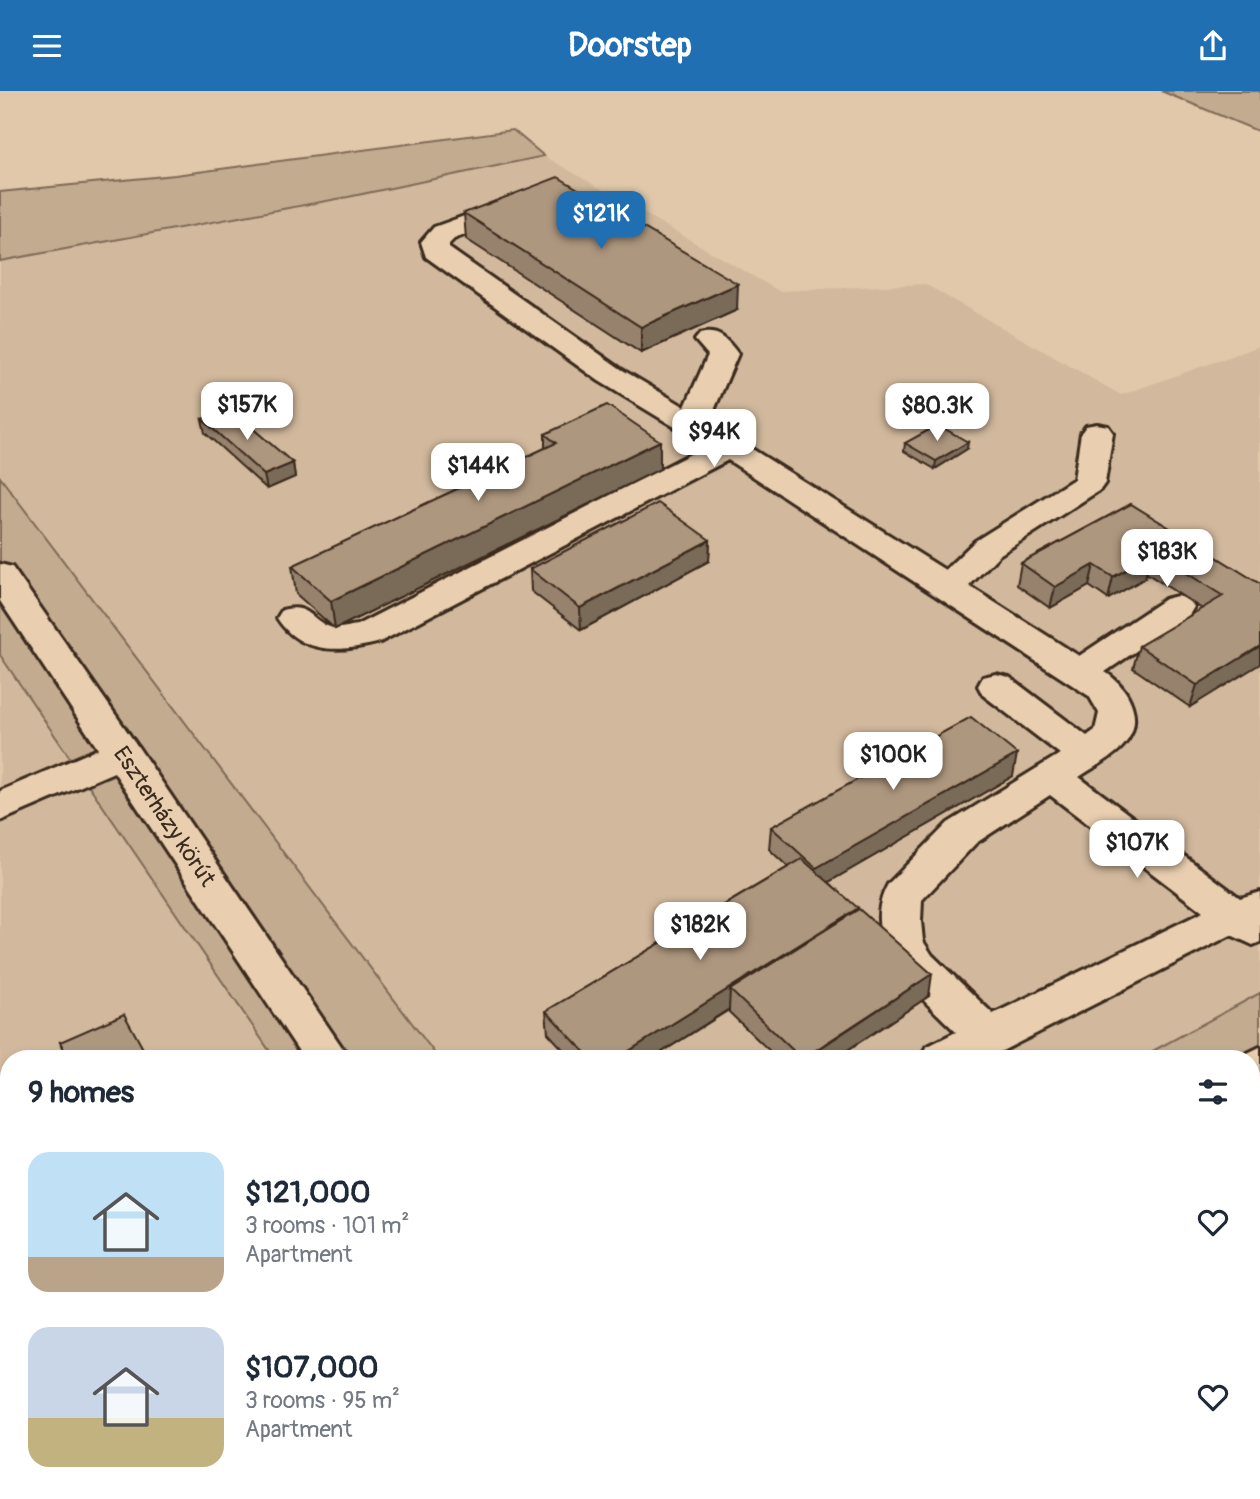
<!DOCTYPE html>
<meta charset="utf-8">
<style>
:root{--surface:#fff;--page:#f2f2f3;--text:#1f2937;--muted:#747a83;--accent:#1f6fb2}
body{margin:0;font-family:Pangolin,sans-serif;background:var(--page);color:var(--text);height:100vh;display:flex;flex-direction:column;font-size:26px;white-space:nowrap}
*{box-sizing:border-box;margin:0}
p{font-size:23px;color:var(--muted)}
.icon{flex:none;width:38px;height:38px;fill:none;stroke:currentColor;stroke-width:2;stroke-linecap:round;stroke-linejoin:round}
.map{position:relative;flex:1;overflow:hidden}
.side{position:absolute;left:0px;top:959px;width:1260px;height:450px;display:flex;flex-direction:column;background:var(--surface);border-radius:28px 28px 0 0;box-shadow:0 4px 10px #0003}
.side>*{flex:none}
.price{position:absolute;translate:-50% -60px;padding:0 16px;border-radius:14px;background:#fff;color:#222;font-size:23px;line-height:46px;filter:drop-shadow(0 2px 4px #0008)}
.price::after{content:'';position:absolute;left:50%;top:42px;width:21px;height:16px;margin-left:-10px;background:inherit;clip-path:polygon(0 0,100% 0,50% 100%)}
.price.active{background:var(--accent);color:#fff}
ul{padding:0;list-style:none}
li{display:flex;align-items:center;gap:21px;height:175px;padding:0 28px}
li span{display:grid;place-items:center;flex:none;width:196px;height:140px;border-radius:21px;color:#555}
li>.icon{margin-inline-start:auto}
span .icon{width:84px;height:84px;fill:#fffc;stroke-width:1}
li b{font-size:30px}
h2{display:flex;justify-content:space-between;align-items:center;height:84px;padding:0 28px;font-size:30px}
header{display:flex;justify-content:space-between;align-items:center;height:91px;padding:0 28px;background:var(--accent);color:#fff;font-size:32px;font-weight:700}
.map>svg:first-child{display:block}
.built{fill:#d2b99d}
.green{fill:#c3ab90;stroke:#7f6a57;stroke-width:2}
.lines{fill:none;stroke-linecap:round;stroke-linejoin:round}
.minor-casing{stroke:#3b2a1e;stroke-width:6}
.major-casing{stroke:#3b2a1e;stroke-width:6}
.minor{fill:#e9cfb0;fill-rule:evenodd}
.major{fill:#e9cfb0;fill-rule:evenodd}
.wall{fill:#96826d;stroke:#3b2a1e;stroke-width:2}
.shaded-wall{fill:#7a6a59;stroke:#3b2a1e;stroke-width:2}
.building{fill:#ae977f;stroke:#3b2a1e;stroke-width:2}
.labels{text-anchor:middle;stroke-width:5;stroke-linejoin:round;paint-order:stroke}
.street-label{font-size:23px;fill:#3b2a1e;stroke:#e9cfb0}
</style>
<header><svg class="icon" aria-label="menu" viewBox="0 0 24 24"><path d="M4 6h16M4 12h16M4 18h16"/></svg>Doorstep<svg class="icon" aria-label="share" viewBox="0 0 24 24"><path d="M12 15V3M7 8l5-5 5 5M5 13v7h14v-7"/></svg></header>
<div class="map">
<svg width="1260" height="1408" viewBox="0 0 1260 1408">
<rect width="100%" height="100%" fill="#e2c8aa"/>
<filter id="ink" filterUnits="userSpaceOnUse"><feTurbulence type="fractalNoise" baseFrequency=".0143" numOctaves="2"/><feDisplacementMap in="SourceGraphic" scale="14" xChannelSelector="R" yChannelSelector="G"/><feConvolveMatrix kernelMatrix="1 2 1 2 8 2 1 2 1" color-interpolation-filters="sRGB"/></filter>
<g filter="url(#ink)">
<path class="built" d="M 544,65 L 779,200 L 925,193 L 1121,304 L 1260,255 L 1260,902 L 1138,968 L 439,968 L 0,386 L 0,170 L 348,106 Z
M 0,564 L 275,968 L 9,968 L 9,1400 L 393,1400 L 386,1408 L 0,1408 Z
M 1260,1155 L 1260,1408 L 1114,1408 L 1108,1400 L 1251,1400 L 1251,1161 Z"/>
<path class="green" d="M 1161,0 L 1260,0 L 1260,41 Z
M 513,39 L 544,65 L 348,106 L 0,170 L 0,101 L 175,84 Z
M 0,386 L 439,968 L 275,968 L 0,564 Z
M 1260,902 L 1260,1155 L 1251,1161 L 1251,968 L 1138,968 Z
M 393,1400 L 883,1400 L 880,1408 L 386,1408 Z
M 1006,1400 L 1108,1400 L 1114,1408 L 1012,1408 Z"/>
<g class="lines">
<defs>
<path id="minor" d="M 514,107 L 523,109 L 527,115 L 523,121 L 454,148 L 449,153 L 449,157 L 621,278 L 685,316 L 708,264 L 695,249 L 700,243 C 718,238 727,248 738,263 L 709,331 L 945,479 L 975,450 L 1074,388 L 1081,342 L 1086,335 L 1097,333 L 1108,335 L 1113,342 L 1105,392 L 1100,399 L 999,464 L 969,495 L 1079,565 L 1165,508 L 1177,505 L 1189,508 L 1194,516 L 1189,524 L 1105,581 C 1130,597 1146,630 1123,655 C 1111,668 1094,676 1079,686 L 1240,807 L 1260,801 L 1260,851 L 1253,854 L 1231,844 L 1004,959 L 983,968 L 920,968 L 926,956 L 956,941 C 919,904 855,852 888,793 L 948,732 L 1060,663 L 983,604 L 978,595 L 983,586 L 996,583 L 1009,586 L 1087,645 L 1095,639 L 1099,622 L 1089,605 L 728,369 L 380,551 C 343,561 301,565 277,527 L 282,519 C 311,511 311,532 334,537 C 341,538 350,535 357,534 L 706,355 L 599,290 L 426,166 L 421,151 L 434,136 ZM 1050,704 L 1203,821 L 993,923 L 932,864 L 923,850 L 921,830 L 922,809 L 976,752 Z
M 0,473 L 12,476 L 136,653 L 350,968 L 304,968 L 114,681 L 0,730 L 0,700 L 98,658 L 0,510 Z
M 0,999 L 9,1002 L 9,1052 L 0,1049 Z
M 9,1370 L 9,1400 L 33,1400 L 30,1408 L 0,1408 L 0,1373 Z"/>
<path id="major" d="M 1260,956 L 1260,994 L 1251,997 L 1251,968 L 1235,968 Z
M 417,1400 L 473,1400 L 470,1408 L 414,1408 Z
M 718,1400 L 770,1400 L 768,1408 L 716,1408 Z"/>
</defs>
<use href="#minor" class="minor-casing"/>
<use href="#major" class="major-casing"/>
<use href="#minor" class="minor"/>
<use href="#major" class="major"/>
</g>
<path class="wall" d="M 464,122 L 737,219 L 641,262 L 466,148 Z
M 202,328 L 293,372 L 295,386 L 267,398 L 205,342 Z
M 545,343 L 660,378 L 335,538 L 296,503 L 292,475 L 545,357 Z
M 905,352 L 967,358 L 935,378 L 904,360 Z
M 1131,413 L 1260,493 L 1190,616 L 1133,577 L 1139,555 L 1202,518 L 1146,482 L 1145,487 L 1108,508 L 1089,495 L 1050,517 L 1017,494 L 1021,472 Z
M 710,449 L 709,470 L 581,539 L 531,500 L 530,478 Z
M 1013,685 L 829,791 L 858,819 L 929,905 L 834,968 L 778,968 L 729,921 L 729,919 L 651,968 L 572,968 L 548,942 L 546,920 L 788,776 L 769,758 L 771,736 Z
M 60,951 L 146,963 L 148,968 L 66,968 Z"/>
<path class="shaded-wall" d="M 738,193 L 737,219 L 641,262 L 641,236 Z
M 660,350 L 660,378 L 335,538 L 331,510 Z
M 968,351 L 967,358 L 935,378 L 936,370 Z
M 293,372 L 295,386 L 267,398 L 264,384 Z
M 710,449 L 709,470 L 581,539 L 580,517 Z
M 1151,465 L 1145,487 L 1108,508 L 1113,486 Z
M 1094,474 L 1089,495 L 1050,517 L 1055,496 Z
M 1260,555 L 1260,573 L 1190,616 L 1197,594 Z
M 1017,663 L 1013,685 L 813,800 L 816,777 Z
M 858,817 L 856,839 L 730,899 L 729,918 L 651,968 L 616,968 Z
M 932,883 L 929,905 L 834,968 L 804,968 Z
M 146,963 L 148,968 L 135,968 Z"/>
<path class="building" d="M 558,86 L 738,193 L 641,236 L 464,122 Z
M 607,314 L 660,350 L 331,510 L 292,475 L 556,352 L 545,343 Z
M 229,317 L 293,372 L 264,384 L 202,328 Z
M 938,334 L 968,351 L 936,370 L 905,352 Z
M 658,412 L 710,449 L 580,517 L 530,478 Z
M 1131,413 L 1260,493 L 1260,555 L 1197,594 L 1139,555 L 1223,505 L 1136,450 L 1131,452 L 1151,465 L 1113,486 L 1094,474 L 1055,496 L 1021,472 Z
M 971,626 L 1017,663 L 816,777 L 771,736 Z
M 802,768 L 858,817 L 616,968 L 591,968 L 546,920 Z
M 859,818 L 932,883 L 802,968 L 730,899 Z
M 124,923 L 146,963 L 135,968 L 69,968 L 60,951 Z
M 163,963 L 165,968 L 153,968 Z"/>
</g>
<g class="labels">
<g class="street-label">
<text transform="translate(165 725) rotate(56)" y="8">Eszterházy körút</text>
</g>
</g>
</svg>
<b class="price active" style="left:601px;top:160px">$121K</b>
<b class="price" style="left:247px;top:351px">$157K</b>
<b class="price" style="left:937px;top:352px">$80.3K</b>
<b class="price" style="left:714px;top:378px">$94K</b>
<b class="price" style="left:478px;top:412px">$144K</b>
<b class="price" style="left:1167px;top:498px">$183K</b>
<b class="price" style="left:893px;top:701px">$100K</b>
<b class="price" style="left:1137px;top:789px">$107K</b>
<b class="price" style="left:700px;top:871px">$182K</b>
<section class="side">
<h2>9 homes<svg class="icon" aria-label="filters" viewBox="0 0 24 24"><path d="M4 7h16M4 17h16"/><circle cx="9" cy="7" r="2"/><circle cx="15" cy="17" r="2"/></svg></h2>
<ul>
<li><span style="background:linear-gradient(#bfe0f5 75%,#b9a48a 0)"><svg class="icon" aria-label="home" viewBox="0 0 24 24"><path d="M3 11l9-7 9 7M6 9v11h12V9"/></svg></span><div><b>$121,000</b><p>3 rooms · 101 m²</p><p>Apartment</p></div><svg class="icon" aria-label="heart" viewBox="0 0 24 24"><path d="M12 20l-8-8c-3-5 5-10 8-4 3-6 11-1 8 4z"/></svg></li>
<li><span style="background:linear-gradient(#c9d6e8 65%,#c2b280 0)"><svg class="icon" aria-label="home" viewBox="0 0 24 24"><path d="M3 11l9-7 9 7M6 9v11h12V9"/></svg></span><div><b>$107,000</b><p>3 rooms · 95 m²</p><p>Apartment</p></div><svg class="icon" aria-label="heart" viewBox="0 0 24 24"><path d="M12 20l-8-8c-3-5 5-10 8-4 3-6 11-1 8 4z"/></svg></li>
</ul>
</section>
</div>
